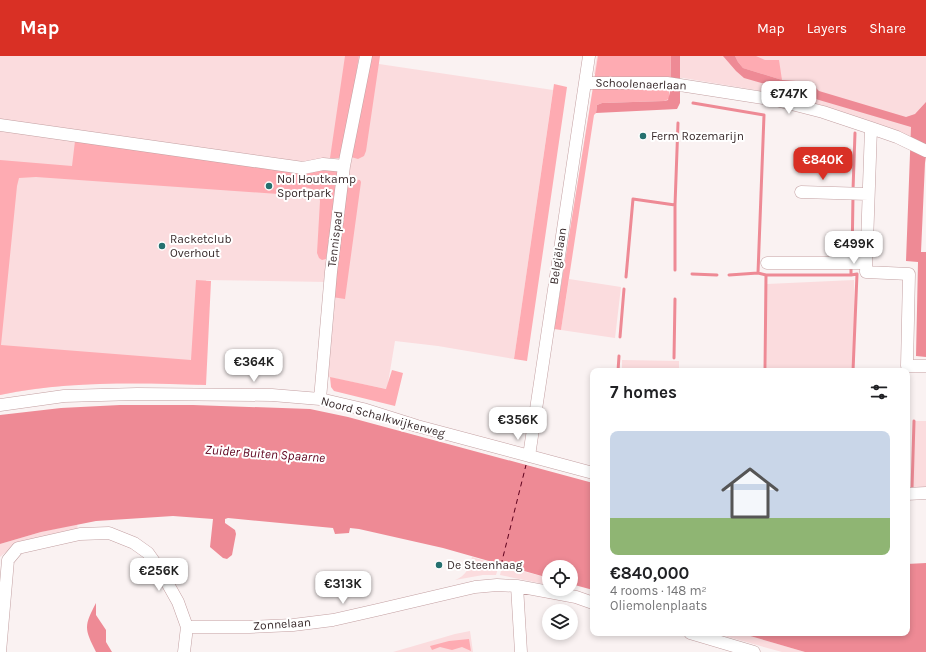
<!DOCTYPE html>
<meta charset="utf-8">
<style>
:root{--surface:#fff;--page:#f6f6f6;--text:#202124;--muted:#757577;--accent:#d93025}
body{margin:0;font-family:Karla,sans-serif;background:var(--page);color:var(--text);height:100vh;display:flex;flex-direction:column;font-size:15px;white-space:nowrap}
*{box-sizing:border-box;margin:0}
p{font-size:13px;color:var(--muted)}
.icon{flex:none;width:22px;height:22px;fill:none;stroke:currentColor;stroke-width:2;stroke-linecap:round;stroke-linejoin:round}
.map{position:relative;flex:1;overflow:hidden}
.details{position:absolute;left:590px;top:312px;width:320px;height:268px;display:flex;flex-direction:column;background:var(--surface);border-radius:8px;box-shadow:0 2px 6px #0003}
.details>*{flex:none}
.tools{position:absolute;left:542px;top:504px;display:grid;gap:8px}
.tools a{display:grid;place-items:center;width:36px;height:36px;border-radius:50%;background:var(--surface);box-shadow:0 2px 6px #0003;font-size:20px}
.price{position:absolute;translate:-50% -34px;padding:0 9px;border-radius:8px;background:#fff;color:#222;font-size:13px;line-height:26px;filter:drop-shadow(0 1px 2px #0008)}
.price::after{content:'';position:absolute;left:50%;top:24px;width:12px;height:9px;margin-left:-6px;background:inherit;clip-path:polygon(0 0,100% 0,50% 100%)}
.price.on{background:var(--accent);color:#fff}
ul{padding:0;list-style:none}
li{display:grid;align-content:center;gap:8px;height:212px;padding:0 20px}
li span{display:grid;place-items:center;height:124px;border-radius:8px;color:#555}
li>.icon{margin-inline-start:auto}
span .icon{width:72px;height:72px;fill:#fffc;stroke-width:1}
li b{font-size:17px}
h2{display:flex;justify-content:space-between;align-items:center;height:48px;padding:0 20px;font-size:17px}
header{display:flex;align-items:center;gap:24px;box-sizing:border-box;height:56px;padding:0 20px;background:var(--accent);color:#fff}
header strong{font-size:19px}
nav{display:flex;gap:22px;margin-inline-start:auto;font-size:14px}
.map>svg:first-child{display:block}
.green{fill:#fbdcde}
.forest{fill:#feabb2}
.water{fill:#ee8a95}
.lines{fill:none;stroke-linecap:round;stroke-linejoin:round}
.stream{stroke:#ee8a95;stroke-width:3}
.ferry{stroke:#5d001c;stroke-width:1;stroke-dasharray:5 4;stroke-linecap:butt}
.street-casing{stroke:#c3a0a2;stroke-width:13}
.street{stroke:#fff;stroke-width:12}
.poi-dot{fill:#25706f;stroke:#fff;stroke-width:1.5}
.labels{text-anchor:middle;stroke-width:4;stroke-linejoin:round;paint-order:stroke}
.street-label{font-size:12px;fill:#382a2b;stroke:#fff}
.poi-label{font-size:12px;fill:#382a2b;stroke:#fff;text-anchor:start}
.water-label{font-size:13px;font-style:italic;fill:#5d001c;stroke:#fff}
</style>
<header>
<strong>Map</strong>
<nav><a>Map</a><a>Layers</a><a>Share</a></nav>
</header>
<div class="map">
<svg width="926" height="596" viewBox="0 0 926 596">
<rect width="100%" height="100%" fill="#faf2f2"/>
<path class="green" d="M 0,0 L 368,0 L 379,8 L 553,34 L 514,303 L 438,290 L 395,285 L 387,333 L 318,319 L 327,226 L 206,224 L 199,329 C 133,326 66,325 0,339 Z
M 597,0 L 926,0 L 926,86 L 854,60 L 767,36 L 683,22 L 627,18 L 594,18 Z
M 569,223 L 621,231 L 615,282 L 561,274 Z
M 854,224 L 855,303 L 853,315 L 767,315 L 767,228 Z
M 622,304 L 679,305 L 679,315 L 622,315 Z
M 914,365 L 926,365 L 926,435 L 913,436 Z
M 77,468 L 79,477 C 57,481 16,485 0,501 L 0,488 L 41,476 Z
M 472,501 L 499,509 L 496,519 L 483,519 L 455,524 C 466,520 469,512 472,501 Z
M 502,510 L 549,522 L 549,529 L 500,519 Z
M 470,575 L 473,596 L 393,596 L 455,578 Z
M 714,577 L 740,577 L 805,596 L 782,596 Z"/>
<path class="forest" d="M 345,0 L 359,0 L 343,98 L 340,102 L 330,102 Z
M 368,0 L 380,0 L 366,95 L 364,100 L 358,103 L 351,101 Z
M 598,0 L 671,0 L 669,43 L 664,45 L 602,47 L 597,49 L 596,57 L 594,59 L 561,274 L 554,273 Z
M 735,0 L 756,0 L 765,4 L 779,4 L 782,24 L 743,12 L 738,6 Z
M 554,28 L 567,31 L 527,305 L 514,303 Z
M 75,85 L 311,117 L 318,114 L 335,113 L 339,117 L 326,203 L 322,204 L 319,202 L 317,197 L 320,145 L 318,135 L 305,131 L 306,140 L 36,121 L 19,122 L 17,130 L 1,289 L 191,304 L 196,224 L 211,225 L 206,329 C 137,327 68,325 0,339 L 0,104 L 72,110 Z
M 353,123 L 360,124 L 361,126 L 345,243 L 332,241 L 347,124 Z
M 392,314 L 403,317 L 395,350 L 334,335 L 331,331 L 330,321 L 386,333 Z
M 469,583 L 471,595 L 462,591 L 452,594 L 440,591 L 432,594 L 430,590 L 449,585 Z"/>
<path class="water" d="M 671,0 L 680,0 L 680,47 L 677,53 L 596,57 L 597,49 L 602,47 L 664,45 L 668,44 L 670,36 Z
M 723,0 L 735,0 L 738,6 L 743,12 L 782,24 L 810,26 L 819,35 L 906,61 L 915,58 L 926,46 L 926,100 L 925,107 L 921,196 L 926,196 L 926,301 L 916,300 L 918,206 L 906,205 L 911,71 L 744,22 L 736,15 Z
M 120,349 L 193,349 L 310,353 L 348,361 L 593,427 L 593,534 L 571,528 L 571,511 L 549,511 L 549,522 L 443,492 L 359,473 L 350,472 L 349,477 L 335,478 L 333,472 L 228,462 L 225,463 L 225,467 L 235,474 L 236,478 L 232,499 L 227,503 L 223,502 L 210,491 L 213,463 L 173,460 L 96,465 L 41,476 L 0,488 L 0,359 L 61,352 Z
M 926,507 L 926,596 L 805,596 L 740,577 L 907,577 L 907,508 Z
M 96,547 L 96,559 L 106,574 L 106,586 L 112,596 L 96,596 C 84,572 84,570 96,547 Z"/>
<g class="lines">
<path class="stream" d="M 693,47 L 764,59 L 758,217 L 766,219 L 765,315
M 853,134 L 855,77
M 675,149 L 675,214
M 852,204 L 853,140
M 692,218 L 717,219
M 729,219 L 758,217
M 766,219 L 851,219 L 851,209
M 851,219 L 857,218 L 853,315
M 626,221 L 633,143 L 675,149 L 678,67
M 620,281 L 624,233
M 674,302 L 675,243
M 618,315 L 619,300
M 912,433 L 914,365"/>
<path class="ferry" d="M 501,509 L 526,409"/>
<defs>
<path id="street" d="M 585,27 L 667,27 L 776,44 L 823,56 L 871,72 L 897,81 L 926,95
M 0,69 L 303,112 L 323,108 L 344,110
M 871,72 L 866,216 L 909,218 L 907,310 L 926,310
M 801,136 L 868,138
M 767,207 L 866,207
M 320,343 L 331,216 L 344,110 L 366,0
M 0,349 L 64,340 L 137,338 L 272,339 L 320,343 L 363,353 L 417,370 L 593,417
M 529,400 L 589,0
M 907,438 L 926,437
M 517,530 L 521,596
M 187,571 L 249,571 L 293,569 L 333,564 L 377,554 L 475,531 L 497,529 L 517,530 L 576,541 L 593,547
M 690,577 L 754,596
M 0,596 L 8,504 L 18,492 L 80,478 L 109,477 L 134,487 L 148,497 L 160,514 L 178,546 L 187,571 L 184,596"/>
</defs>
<use href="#street" class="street-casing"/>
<use href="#street" class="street"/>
</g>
<g class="poi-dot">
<circle cx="643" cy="80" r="4"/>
<circle cx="269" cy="130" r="4"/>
<circle cx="162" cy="190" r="4"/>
<circle cx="439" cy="509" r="4"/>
</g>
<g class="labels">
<g class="street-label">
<text transform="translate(641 28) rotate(2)" y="4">Schoolenaerlaan</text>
<text transform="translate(335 183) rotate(-83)" y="4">Tennispad</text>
<text transform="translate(558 200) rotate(-81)" y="4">Belgiëlaan</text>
<text transform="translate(383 361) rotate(15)" y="4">Noord Schalkwijkerweg</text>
<text transform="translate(282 568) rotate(-4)" y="4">Zonnelaan</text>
</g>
<g class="poi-label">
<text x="651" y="84">Ferm Rozemarijn</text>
<text x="277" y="127">Nol Houtkamp<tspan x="277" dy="14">Sportpark</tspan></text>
<text x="170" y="187">Racketclub<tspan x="170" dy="14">Overhout</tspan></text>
<text x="447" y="513">De Steenhaag</text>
</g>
<g class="water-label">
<text transform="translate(265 397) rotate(4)" y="5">Zuider Buiten Spaarne</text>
</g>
</g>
</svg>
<div class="tools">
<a><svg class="icon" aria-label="locate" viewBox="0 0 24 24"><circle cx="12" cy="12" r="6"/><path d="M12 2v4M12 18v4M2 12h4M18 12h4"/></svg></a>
<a><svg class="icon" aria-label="layers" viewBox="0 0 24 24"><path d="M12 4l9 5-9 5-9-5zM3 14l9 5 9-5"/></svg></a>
</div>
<b class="price" style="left:789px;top:59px">€747K</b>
<b class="price on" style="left:823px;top:125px">€840K</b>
<b class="price" style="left:854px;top:209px">€499K</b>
<b class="price" style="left:254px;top:327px">€364K</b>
<b class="price" style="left:518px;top:385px">€356K</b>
<b class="price" style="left:159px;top:536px">€256K</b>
<b class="price" style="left:343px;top:549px">€313K</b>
<section class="details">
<h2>7 homes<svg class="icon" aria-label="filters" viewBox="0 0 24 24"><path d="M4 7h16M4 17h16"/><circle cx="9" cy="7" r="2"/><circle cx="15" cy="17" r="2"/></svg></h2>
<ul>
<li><span style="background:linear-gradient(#c9d6e8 70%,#8fb573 0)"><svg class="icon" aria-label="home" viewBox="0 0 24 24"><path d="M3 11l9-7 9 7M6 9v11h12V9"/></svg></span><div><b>€840,000</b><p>4 rooms · 148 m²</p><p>Oliemolenplaats</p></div></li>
</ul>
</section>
</div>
